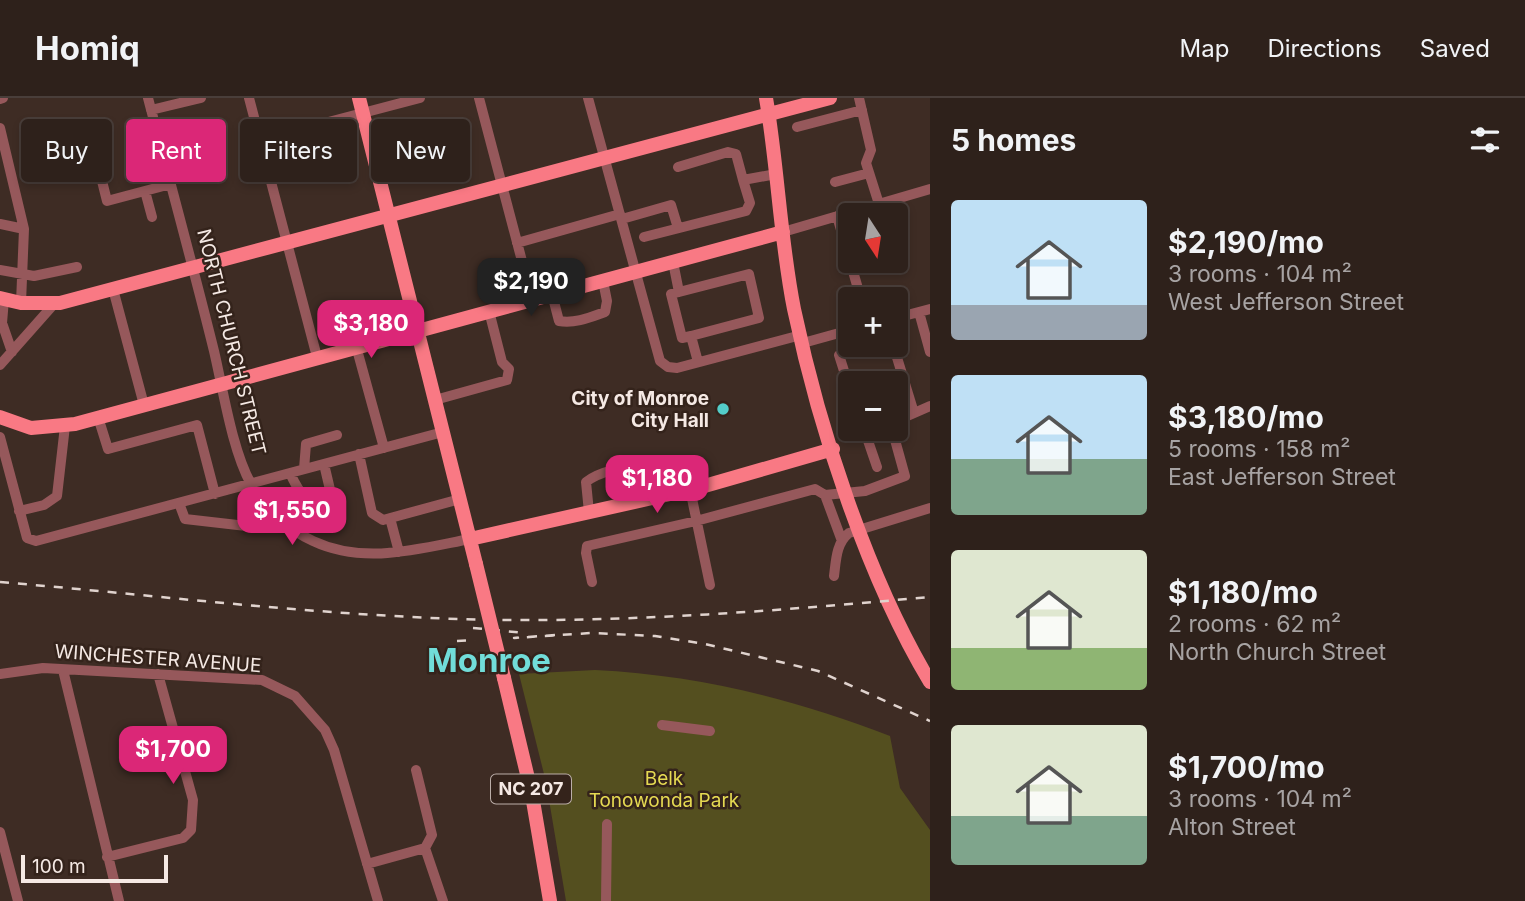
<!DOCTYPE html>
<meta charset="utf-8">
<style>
:root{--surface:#2e211b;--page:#3a2e28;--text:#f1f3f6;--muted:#a7a3a3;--line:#493e3a;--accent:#db2777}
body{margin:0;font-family:Inter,sans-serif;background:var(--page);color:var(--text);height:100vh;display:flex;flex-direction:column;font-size:26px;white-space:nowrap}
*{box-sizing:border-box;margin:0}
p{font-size:23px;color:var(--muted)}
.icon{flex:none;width:38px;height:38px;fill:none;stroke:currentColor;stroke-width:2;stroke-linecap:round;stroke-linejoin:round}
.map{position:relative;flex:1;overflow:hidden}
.drawer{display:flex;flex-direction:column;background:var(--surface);width:595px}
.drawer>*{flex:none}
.banner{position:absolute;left:21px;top:21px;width:665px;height:63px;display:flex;gap:14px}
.needle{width:46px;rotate:168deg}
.tools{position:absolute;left:838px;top:105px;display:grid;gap:14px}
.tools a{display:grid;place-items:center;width:70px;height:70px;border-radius:7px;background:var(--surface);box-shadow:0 4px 10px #0003,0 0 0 2px var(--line);font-size:35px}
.scale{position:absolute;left:21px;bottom:18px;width:147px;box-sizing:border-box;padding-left:7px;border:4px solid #f5e9e4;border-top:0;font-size:19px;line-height:24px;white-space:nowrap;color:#f5e9e4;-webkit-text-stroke:5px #34231b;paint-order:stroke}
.price{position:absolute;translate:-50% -60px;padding:0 16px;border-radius:14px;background:var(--accent);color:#fff;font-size:23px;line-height:46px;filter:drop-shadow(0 2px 4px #0008)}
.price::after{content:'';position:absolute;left:50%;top:42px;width:21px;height:16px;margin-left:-10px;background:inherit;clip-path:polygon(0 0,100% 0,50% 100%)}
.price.active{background:#222;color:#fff}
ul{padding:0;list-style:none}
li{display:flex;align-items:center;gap:21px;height:175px;padding:0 21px}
li span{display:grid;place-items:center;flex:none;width:196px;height:140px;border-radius:7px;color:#555}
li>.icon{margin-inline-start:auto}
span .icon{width:84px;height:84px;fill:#fffc;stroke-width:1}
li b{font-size:30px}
h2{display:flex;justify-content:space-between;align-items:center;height:84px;padding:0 21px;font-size:30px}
.chip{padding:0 24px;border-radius:7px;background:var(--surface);box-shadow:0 4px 10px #0003,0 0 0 2px var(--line);font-size:24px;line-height:63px}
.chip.active{background:var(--accent);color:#fff}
header{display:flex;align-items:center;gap:42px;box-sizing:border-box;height:98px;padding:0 35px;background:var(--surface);border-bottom:2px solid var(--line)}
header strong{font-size:33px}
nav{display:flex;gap:38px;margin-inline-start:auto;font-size:24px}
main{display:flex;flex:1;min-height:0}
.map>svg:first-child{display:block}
.green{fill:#544f1f}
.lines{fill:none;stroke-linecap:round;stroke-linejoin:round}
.minor{stroke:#96585b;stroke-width:10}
.major{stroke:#f97984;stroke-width:14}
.rail{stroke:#e0d3ce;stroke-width:2.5;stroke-dasharray:9 9;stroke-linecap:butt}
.major-bridge{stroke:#f97984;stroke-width:14}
.poi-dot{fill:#53cdc9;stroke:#34231b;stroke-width:2.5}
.labels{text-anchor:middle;stroke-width:5;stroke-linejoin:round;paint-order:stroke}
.shield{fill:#34231b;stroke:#bbaea8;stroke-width:2}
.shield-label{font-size:18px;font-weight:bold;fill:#f5e9e4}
.street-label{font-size:19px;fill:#f5e9e4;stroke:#34231b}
.poi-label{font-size:19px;font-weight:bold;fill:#f5e9e4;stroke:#34231b;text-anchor:end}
.park-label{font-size:19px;fill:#e5d952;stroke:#34231b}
.town-label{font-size:33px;font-weight:bold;fill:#71ddd9;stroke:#34231b}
</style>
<header>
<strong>Homiq</strong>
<nav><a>Map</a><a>Directions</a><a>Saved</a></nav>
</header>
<main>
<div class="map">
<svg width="930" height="803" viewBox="0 0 930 803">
<rect width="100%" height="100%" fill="#3e2c24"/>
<path class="green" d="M 595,572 C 698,577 795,601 890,638 L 900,690 L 930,732 L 930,803 L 566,803 L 546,684 L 519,576 Z"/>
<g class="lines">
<path class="minor" d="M 148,0 C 170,84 193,168 214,253 C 223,291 232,352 251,386 C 263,409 289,432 313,443 C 364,467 418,451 470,441
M 249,0 L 317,259
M 479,0 L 532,201
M 588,0 L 660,263 L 668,269 L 677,270 L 801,237
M 859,0 L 871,52 L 866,65 L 879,106
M 0,1 L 3,0
M 151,12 L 201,0
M 797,29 L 862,12
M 0,30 L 24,131 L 21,205
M 260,42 L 420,0
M 678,69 L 728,54 L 736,56 L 743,82 L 776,76
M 135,72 L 165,64
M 100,75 L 107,103 L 171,86
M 835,84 L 869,75
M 145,93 L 152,119
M 837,118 L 861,201
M 622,121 L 671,107 L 678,130
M 0,126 L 24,131
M 783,134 L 930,91
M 644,139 L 746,113 L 750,105 L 743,82
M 517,145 L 620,116
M 673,164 L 679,194 L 749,176 L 759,220 L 691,238 L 698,264
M 0,172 L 34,178 L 77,169
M 113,191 L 144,307
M 679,194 L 671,196 L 682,240 L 691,238
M 552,196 L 559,223 C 575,226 591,219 605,214 L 607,203 L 603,183
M 4,201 L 2,225 L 12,254
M 919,214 L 930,254
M 896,220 L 930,211
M 803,245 L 850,232
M 882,247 L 895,253 L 914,315
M 356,248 L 384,350
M 0,267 L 54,206
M 850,292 L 839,257 L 876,247
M 435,302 L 507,282 L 509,271 L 502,264 L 489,213
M 98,319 L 108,351 L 197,327 L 215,396
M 896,323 L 930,308
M 864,331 L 877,369
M 0,339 L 27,440 L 36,443 L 443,334
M 359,356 L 372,415 L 383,422 L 460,401
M 304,371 L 306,346 L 337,337
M 290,375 C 298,393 312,416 335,413 L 324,366
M 690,391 L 710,487
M 825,397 L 865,393 L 905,378 L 892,331
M 179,405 L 185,421 L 255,429 L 278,418
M 19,413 L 44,407 L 57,398 L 65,328
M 589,414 L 586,384 C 597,375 632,364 643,371 L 650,400
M 390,420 L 399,454
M 834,478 C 836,463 836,445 849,435 L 930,410
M 592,484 L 586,455 L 587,448 L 696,423 L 815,391 L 825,397 L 842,443
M 63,572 L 119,803
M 0,576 L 43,570 L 262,582 L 295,598 L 325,632 L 334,652 L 378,803
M 662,627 L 710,633
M 416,672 L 432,737 L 425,750
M 0,734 L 18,803
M 107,759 L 183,740 L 191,732 L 193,702 L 158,576
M 367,766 L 425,750 L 443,803
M 606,803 L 607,726"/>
<path class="major" d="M 359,0 L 476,466
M 766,0 C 778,70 780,141 794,211 C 819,330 867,479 930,584
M 0,200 L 21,205 L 60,205 L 830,0
M 0,319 L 31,330 L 75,326 L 783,134
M 470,441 L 701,389 L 833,351
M 504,580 L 532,697 L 550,803"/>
<path class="rail" d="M 0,484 C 153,497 306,516 459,521 C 616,526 774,513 930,499
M 473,530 L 525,535
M 555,537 L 514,540 L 591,535 L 655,538 L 705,546 L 818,573 L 930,623
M 457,543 L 475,542"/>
<path class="major-bridge" d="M 476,466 L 504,580"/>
</g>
<circle class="poi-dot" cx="723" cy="311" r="7"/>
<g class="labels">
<rect class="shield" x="491" y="676.5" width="80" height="29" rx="5"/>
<g class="shield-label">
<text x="531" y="697">NC 207</text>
</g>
<g class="street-label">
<text transform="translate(232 244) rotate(76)" y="7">NORTH CHURCH STREET</text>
<text transform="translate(158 560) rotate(4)" y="7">WINCHESTER AVENUE</text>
</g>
<g class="poi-label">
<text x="709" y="307">City of Monroe<tspan x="709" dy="22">City Hall</tspan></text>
</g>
<g class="park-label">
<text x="664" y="687">Belk<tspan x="664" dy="22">Tonowonda Park</tspan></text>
</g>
<g class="town-label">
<text x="489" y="574">Monroe</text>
</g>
</g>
</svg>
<div class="tools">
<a><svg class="needle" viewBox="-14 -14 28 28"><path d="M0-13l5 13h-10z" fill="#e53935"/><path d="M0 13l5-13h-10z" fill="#a7a3a3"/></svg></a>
<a>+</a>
<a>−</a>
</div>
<div class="scale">100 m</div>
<b class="price active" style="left:531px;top:220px">$2,190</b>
<b class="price" style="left:371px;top:262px">$3,180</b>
<b class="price" style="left:657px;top:417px">$1,180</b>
<b class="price" style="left:292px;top:449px">$1,550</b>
<b class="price" style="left:173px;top:688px">$1,700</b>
<div class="banner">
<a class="chip">Buy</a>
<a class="chip active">Rent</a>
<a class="chip">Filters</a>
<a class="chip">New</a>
</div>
</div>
<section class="drawer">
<h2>5 homes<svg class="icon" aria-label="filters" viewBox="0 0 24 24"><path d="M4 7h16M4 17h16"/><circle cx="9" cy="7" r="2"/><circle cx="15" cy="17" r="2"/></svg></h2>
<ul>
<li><span style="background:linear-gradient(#bfe0f5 75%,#9aa5b1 0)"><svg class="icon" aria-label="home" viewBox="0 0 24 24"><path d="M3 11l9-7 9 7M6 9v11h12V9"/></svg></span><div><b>$2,190/mo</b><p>3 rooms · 104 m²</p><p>West Jefferson Street</p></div></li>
<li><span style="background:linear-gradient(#bfe0f5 60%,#7fa58c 0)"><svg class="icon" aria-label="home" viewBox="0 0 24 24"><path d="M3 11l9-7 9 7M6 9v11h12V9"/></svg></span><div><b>$3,180/mo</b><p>5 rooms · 158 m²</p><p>East Jefferson Street</p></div></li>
<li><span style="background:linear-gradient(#dfe7d0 70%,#8fb573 0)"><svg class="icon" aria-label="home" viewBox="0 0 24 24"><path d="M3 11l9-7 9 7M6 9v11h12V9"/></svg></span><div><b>$1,180/mo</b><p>2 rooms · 62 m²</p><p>North Church Street</p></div></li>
<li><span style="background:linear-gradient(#dfe7d0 65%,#7fa58c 0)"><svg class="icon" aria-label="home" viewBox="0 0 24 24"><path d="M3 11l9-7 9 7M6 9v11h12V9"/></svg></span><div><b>$1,700/mo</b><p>3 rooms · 104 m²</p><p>Alton Street</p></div></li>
</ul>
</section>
</main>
